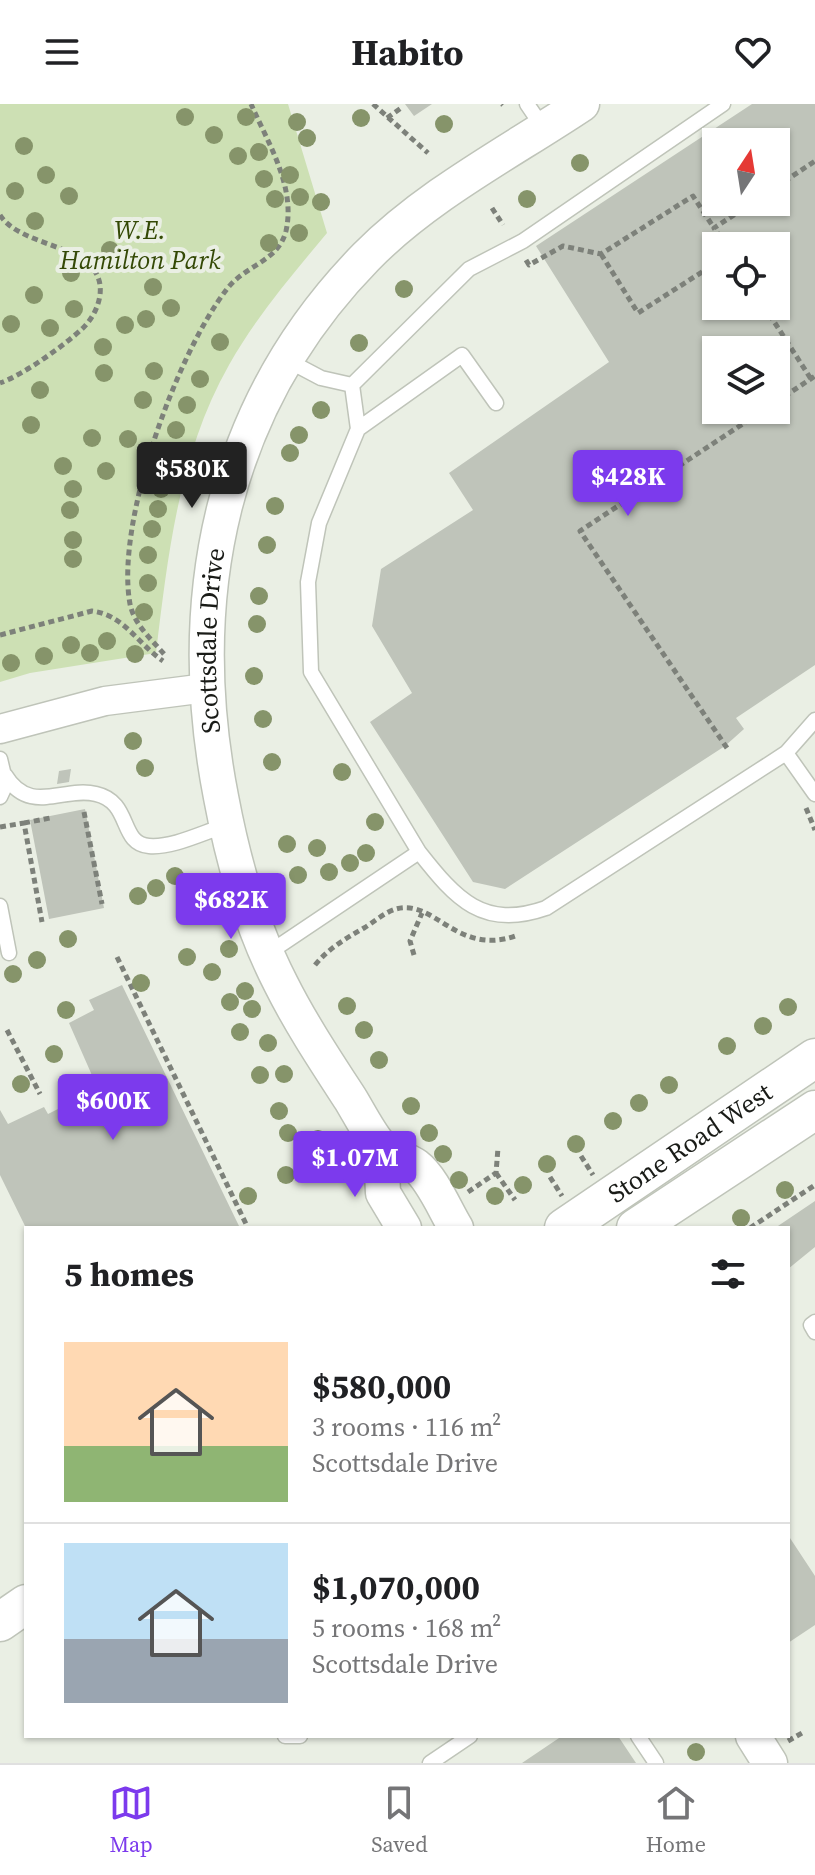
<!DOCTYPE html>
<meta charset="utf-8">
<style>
:root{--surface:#fff;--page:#f2f2f2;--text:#202124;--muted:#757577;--line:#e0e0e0;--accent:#7c3aed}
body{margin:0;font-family:"Source Serif 4",serif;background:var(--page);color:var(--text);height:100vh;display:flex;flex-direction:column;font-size:30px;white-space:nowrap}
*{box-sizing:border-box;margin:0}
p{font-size:26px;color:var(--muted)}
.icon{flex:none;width:44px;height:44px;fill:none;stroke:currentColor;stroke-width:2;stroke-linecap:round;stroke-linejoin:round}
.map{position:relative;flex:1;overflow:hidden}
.side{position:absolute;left:24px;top:1122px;width:766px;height:512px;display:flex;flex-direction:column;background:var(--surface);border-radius:0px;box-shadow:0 2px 6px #0004}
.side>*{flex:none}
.needle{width:52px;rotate:12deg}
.controls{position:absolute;left:702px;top:24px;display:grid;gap:16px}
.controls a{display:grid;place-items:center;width:88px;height:88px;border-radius:0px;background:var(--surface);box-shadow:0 2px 6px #0004;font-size:40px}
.price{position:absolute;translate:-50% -68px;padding:0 18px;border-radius:8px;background:var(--accent);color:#fff;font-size:26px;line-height:52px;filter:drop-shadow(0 2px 4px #0008)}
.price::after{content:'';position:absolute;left:50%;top:48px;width:24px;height:18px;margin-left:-12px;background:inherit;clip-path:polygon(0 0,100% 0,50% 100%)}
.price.current{background:#222;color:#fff}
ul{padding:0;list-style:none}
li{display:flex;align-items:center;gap:24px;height:200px;padding:0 40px}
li+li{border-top:2px solid var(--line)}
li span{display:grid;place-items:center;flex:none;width:224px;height:160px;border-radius:0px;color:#555}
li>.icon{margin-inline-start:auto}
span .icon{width:96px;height:96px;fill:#fffc;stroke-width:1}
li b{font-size:34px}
h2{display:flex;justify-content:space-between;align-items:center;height:96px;padding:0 40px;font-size:34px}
header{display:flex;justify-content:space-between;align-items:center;height:104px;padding:0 40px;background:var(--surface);font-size:36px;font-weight:700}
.tab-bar{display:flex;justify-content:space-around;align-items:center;height:112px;border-top:2px solid var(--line);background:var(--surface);font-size:22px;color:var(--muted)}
.tab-bar a{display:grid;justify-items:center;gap:4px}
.tab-bar .current{color:var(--accent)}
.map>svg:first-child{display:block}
.green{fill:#cde0b4}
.building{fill:#bfc4ba;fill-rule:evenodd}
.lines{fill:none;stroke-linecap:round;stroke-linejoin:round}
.service-casing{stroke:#bfc4b9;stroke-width:17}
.minor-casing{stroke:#bfc4b9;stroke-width:31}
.tertiary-casing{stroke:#bfc4b9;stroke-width:37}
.secondary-casing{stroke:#bfc4b9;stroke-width:41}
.path{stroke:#7d817a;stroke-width:5;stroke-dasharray:6 4;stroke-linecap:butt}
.service{stroke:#fff;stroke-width:14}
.minor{stroke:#fff;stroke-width:28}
.tertiary{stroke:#fff;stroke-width:34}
.secondary{stroke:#fff;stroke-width:38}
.tree{fill:#86946a}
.labels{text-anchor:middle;stroke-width:8;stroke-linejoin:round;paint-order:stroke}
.park-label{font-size:26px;font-style:italic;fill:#344906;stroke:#eaefe4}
.street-label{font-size:26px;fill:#191b17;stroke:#eaefe4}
</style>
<header><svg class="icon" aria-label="menu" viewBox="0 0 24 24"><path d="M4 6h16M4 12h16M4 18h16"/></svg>Habito<svg class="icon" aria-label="heart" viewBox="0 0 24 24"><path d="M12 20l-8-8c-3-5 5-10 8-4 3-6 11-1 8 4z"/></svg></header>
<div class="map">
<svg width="815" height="1659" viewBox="0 0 815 1659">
<rect width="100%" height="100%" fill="#eaefe4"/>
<path class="green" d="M 0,0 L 288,0 L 327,129 C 292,171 256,213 229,261 C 179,349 168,450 156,549 L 30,569 L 0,578 Z"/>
<path class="building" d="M 405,0 L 432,0 L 414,12 Z
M 752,0 L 815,0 L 815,561 L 736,614 L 744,625 L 725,642 L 505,785 L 473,778 L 370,618 L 412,589 L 372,522 L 381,465 L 473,406 L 449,369 L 609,258 L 536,142 ZM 716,38 L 776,38 L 776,98 L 716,98 ZM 716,142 L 776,142 L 776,202 L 716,202 ZM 716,246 L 776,246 L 776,306 L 716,306 Z
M 71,665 L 69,678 L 57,680 L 59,667 Z
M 85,705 L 104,804 L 49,815 L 30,716 Z
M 122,881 L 240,1124 L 26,1124 L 0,1071 L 0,1006 L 8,1020 L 44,1003 L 48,1010 L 98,985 L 69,919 L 94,906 L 89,896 Z
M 815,1097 L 815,1143 L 788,1165 L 788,1124 L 775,1124 Z
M 788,1431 L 815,1472 L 815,1521 L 788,1539 Z
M 562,1632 L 618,1632 L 636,1659 L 522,1659 Z"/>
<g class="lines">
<defs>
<path id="service" d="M 527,0 L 544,25
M 285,255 L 321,274 L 352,281 L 469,165 L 523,137 L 723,0
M 352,281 L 358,325
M 786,649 L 815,690
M 0,655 L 6,680 L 0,693
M 5,671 C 30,712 63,682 96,690 C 132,698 119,740 149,742 C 173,744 204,728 227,721
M 419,748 L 311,568 L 308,478 L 319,419 L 358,325 L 462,251 L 496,299
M 0,802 L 9,849
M 267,850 L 419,748 C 456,795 483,826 546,804 L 786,649 L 815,616
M 815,1218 L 811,1221 L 815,1228
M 285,1632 L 300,1632
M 638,1632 L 656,1659
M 430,1659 L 470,1632"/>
<path id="minor" d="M 0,625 L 105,597 L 206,584"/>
<g id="tertiary">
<path d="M 381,1044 L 383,1089 L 404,1124"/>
<path id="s1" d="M 456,1124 C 445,1106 432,1074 416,1062 C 405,1054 389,1052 380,1042 C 369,1029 360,1011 351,996 C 327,959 301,920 281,880 C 251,822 233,757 221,693 C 182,493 221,301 366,153 C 427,91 510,48 582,0"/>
<path d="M 753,1632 L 770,1659"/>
</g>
<g id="secondary">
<path id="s2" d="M 564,1124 L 815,954"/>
<path d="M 636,1124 L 815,1006"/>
<path d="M 0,1518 L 26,1500"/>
</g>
</defs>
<use href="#service" class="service-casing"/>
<use href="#minor" class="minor-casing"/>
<use href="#tertiary" class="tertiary-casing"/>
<use href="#secondary" class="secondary-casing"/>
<path class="path" d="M 373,0 L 428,49
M 502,0 L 503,1
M 387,14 L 401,4
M 776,83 L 815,57
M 492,104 L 503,121
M 0,111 C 22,146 106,139 100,191 C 98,204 92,215 83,224 C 65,241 23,271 0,279
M 726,142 L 714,124 L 754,98
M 601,150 L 638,209 L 716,159
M 526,156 L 529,161 L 563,142 L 601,150 L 693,92 L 714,124
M 764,202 L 811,275
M 776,298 L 815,272
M 0,531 L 92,507 C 124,511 137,539 163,557
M 164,550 C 151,535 134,520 130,500 C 115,419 177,249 227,185 C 245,161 278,158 286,127 C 296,83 268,39 251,0
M 727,644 L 580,427 L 764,306
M 806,704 L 815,726
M 84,708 L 102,800
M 24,719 L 50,714
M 0,723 L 24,719 L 42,818
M 414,851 L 410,837 L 422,809
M 117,853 L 248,1124
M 315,861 C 329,844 345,835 364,824 C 374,818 385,808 396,805 C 435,794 457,854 518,831
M 7,926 L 40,990
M 581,1052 L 593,1071
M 496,1069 L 515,1096
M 550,1073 L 562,1092
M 468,1088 L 496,1069 L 498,1044
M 750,1124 L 815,1081
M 788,1637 L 802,1629"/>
<use href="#service" class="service"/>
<use href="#minor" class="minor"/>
<use href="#tertiary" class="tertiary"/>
<use href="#secondary" class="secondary"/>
</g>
<g class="tree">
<circle cx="185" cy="13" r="9"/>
<circle cx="246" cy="13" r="9"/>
<circle cx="361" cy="14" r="9"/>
<circle cx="297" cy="18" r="9"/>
<circle cx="444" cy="20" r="9"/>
<circle cx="214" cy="31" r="9"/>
<circle cx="307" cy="34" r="9"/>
<circle cx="24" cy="42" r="9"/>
<circle cx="259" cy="48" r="9"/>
<circle cx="238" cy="52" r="9"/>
<circle cx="580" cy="59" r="9"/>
<circle cx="46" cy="71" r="9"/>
<circle cx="290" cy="71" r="9"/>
<circle cx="264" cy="75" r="9"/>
<circle cx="15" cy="87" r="9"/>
<circle cx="69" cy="92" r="9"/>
<circle cx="300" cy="93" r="9"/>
<circle cx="275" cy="95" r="9"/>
<circle cx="527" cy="95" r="9"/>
<circle cx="321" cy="98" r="9"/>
<circle cx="35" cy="117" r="9"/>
<circle cx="299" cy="129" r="9"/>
<circle cx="269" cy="139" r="9"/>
<circle cx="110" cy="146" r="9"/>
<circle cx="71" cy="169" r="9"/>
<circle cx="153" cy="183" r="9"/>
<circle cx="404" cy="185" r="9"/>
<circle cx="34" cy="191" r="9"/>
<circle cx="171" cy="204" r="9"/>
<circle cx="74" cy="205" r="9"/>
<circle cx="146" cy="215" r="9"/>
<circle cx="11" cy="220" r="9"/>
<circle cx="125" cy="221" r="9"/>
<circle cx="50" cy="224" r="9"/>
<circle cx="220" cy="238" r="9"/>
<circle cx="359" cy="239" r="9"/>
<circle cx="103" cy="243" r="9"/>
<circle cx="154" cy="267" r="9"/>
<circle cx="104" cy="269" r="9"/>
<circle cx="200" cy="275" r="9"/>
<circle cx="40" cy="286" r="9"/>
<circle cx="143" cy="296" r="9"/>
<circle cx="187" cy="301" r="9"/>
<circle cx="321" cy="306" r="9"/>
<circle cx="31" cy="321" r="9"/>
<circle cx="176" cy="326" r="9"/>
<circle cx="299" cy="331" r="9"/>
<circle cx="92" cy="334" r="9"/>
<circle cx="128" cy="335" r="9"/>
<circle cx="290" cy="349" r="9"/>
<circle cx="168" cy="360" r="9"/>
<circle cx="63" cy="362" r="9"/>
<circle cx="106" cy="367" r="9"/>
<circle cx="73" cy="385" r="9"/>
<circle cx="161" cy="385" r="9"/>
<circle cx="275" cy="402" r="9"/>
<circle cx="158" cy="405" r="9"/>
<circle cx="70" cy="406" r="9"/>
<circle cx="152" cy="425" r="9"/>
<circle cx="73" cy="436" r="9"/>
<circle cx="267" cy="441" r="9"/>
<circle cx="148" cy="451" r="9"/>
<circle cx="73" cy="455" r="9"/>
<circle cx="148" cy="479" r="9"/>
<circle cx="259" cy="492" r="9"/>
<circle cx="144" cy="508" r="9"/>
<circle cx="257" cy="520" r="9"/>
<circle cx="107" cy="537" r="9"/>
<circle cx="71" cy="541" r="9"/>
<circle cx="90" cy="549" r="9"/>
<circle cx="135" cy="550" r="9"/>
<circle cx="44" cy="552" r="9"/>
<circle cx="11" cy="559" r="9"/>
<circle cx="254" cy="572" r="9"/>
<circle cx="263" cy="615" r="9"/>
<circle cx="133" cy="637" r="9"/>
<circle cx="272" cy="658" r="9"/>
<circle cx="145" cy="664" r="9"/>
<circle cx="342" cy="668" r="9"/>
<circle cx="375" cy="718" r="9"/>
<circle cx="287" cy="740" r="9"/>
<circle cx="317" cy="744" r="9"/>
<circle cx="366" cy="749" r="9"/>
<circle cx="350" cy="759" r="9"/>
<circle cx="329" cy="768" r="9"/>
<circle cx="298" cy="771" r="9"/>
<circle cx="175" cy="772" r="9"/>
<circle cx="156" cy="784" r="9"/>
<circle cx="138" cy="792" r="9"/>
<circle cx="68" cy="835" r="9"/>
<circle cx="229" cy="845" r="9"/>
<circle cx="187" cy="853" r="9"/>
<circle cx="37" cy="856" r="9"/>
<circle cx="212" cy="868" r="9"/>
<circle cx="13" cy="870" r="9"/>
<circle cx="141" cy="879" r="9"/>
<circle cx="245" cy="887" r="9"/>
<circle cx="230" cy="898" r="9"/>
<circle cx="347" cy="902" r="9"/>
<circle cx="788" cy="903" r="9"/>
<circle cx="252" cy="905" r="9"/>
<circle cx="66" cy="906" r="9"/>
<circle cx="763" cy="922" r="9"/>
<circle cx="364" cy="926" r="9"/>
<circle cx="240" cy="928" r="9"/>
<circle cx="268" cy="939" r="9"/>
<circle cx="727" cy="942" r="9"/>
<circle cx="54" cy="950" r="9"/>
<circle cx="379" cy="956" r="9"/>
<circle cx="284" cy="970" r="9"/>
<circle cx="260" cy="971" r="9"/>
<circle cx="21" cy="980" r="9"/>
<circle cx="669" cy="981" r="9"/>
<circle cx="639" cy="999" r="9"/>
<circle cx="411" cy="1002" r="9"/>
<circle cx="279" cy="1007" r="9"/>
<circle cx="613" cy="1017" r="9"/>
<circle cx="288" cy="1029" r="9"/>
<circle cx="429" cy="1029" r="9"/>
<circle cx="318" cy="1035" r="9"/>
<circle cx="576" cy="1040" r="9"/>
<circle cx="443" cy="1050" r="9"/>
<circle cx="547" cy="1060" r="9"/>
<circle cx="286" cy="1071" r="9"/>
<circle cx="459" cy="1076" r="9"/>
<circle cx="523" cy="1081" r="9"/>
<circle cx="785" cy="1086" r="9"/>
<circle cx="248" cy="1092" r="9"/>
<circle cx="495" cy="1092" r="9"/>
<circle cx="741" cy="1114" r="9"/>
<circle cx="696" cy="1648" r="9"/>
</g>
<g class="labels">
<g class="park-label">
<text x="140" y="135">W.E.<tspan x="140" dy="30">Hamilton Park</tspan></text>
</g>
<g class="street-label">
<text dy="9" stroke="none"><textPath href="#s1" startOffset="660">Scottsdale Drive</textPath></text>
<text dy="9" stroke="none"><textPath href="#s2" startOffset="152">Stone Road West</textPath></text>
</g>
</g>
</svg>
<div class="controls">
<a><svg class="needle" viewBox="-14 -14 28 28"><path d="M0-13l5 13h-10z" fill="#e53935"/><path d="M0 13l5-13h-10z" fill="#757577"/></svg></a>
<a><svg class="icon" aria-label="locate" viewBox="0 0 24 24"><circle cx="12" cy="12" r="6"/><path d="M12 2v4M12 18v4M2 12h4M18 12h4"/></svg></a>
<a><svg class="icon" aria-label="layers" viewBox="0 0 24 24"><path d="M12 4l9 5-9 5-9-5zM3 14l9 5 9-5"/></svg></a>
</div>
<b class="price current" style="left:192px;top:406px">$580K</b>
<b class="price" style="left:628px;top:414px">$428K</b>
<b class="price" style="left:231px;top:837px">$682K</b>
<b class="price" style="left:113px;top:1038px">$600K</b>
<b class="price" style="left:355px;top:1095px">$1.07M</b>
<section class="side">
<h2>5 homes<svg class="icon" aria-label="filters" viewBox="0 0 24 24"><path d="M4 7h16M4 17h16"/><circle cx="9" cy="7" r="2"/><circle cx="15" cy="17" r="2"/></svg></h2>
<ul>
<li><span style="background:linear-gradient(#ffd9b3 65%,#8fb573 0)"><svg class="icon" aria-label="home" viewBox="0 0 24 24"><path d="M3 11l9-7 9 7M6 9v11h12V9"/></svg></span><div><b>$580,000</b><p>3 rooms · 116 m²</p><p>Scottsdale Drive</p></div></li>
<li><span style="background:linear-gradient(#bfe0f5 60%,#9aa5b1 0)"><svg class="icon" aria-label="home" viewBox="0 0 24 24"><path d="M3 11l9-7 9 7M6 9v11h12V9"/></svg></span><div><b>$1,070,000</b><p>5 rooms · 168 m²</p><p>Scottsdale Drive</p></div></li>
</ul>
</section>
</div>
<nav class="tab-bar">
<a class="current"><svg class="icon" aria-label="map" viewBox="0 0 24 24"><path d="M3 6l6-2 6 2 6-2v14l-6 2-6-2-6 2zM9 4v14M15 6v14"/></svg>Map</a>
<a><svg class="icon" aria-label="saved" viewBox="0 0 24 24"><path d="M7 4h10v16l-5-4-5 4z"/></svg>Saved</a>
<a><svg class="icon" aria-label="home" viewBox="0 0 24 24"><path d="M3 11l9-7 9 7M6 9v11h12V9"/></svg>Home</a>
</nav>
